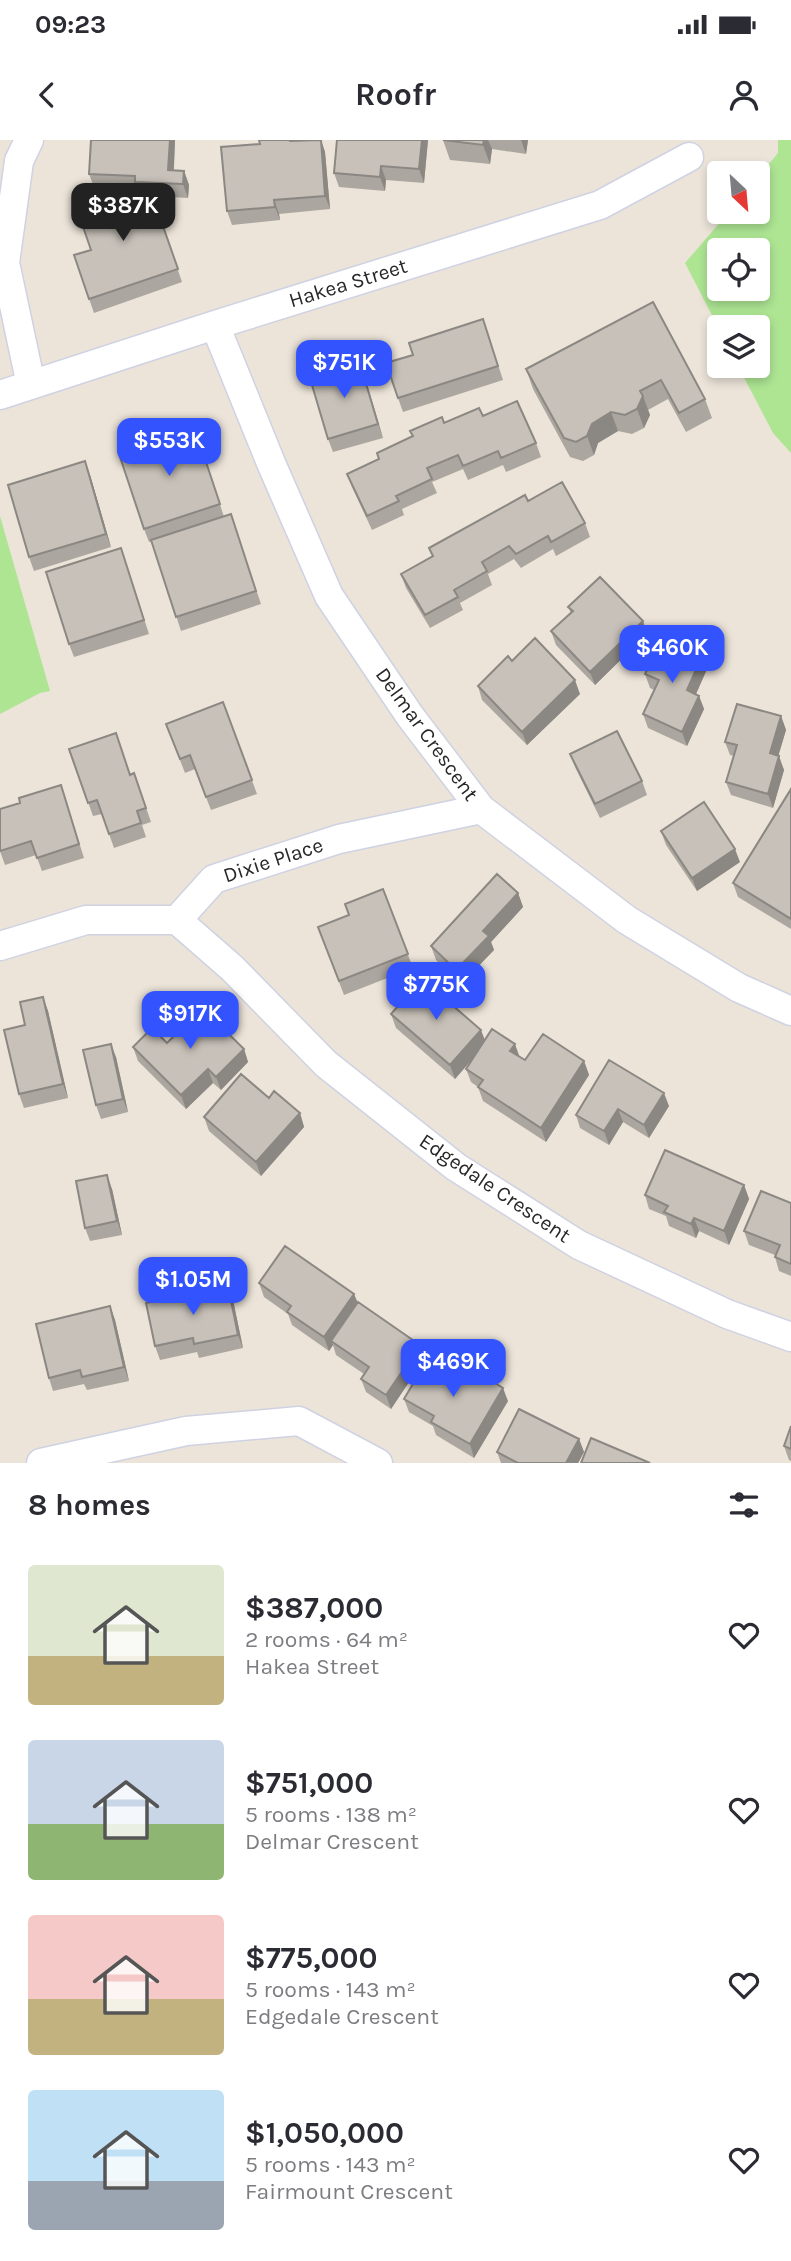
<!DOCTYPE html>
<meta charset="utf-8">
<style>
:root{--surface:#fff;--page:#f7f7f7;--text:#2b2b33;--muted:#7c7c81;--accent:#3353ff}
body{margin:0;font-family:Karla,sans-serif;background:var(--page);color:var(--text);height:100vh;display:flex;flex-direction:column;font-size:26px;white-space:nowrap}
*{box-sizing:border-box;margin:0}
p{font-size:23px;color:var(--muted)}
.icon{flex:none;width:38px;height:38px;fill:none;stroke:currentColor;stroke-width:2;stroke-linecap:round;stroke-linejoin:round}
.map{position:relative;height:1323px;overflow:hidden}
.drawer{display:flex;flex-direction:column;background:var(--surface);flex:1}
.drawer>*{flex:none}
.needle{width:46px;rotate:154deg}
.controls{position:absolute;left:707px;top:21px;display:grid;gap:14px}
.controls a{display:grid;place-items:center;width:63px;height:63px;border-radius:7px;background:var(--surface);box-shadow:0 4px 10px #0003;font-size:35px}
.price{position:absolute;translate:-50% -60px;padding:0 16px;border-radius:14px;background:var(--accent);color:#fff;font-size:23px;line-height:46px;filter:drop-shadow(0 2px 4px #0008)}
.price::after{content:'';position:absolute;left:50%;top:42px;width:21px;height:16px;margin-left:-10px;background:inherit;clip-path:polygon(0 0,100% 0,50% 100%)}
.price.active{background:#222;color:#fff}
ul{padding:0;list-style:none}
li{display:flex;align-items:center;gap:21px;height:175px;padding:0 28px}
li span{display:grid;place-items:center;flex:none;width:196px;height:140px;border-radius:7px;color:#555}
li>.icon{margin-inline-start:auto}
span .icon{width:84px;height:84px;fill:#fffc;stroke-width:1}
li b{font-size:30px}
h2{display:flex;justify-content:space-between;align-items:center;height:84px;padding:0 28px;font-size:30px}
.status{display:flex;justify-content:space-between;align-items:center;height:49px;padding:0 35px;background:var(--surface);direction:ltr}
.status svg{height:19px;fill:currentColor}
header{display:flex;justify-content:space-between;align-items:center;height:91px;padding:0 28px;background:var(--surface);font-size:32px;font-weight:700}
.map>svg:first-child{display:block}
.green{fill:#ade593;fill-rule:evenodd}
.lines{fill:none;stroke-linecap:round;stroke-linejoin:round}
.street-casing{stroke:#cfd2e2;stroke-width:31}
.street{stroke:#fff;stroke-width:28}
.wall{fill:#aba69f}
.shaded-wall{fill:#8b8782}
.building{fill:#c7c1b9;stroke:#8b8782;stroke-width:2}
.labels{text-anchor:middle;stroke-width:5;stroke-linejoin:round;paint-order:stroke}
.street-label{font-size:21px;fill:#282828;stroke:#fff}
</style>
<div class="status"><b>09:23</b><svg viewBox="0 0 49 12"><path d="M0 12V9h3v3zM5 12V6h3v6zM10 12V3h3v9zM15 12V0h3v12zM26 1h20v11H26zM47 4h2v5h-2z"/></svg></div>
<header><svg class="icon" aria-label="back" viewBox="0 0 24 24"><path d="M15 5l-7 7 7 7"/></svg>Roofr<svg class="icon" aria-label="person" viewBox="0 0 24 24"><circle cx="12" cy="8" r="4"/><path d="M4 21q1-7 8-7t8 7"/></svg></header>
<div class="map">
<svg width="791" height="1323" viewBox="0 0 791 1323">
<rect width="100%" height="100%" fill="#ece4d9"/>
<path class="green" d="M 778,0 L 791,0 L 791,313 L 773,293 L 738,226 L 758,226 L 758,187 L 719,187 L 719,189 L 685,123 L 729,72 L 758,72 L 758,37 L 778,13 ZM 719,110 L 758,110 L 758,149 L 719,149 Z
M 0,376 L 50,551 L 40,553 L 0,574 Z"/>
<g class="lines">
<defs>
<path id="street" d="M 29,0 L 19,21 L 5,123 L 31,245
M 215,185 L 271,323 L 329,456 L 410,576 L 481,669 L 627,780 L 739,848 L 791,871
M 0,255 L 215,185 L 600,65 L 689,17
M 177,780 L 232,828 L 326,924 L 456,1027 L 579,1105 L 727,1174 L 791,1197
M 0,806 L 86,780 L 177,780 L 214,739 L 339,699 L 481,669
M 41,1323 L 186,1291 L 299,1281 L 378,1323"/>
</defs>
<use href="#street" class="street-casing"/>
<use href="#street" class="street"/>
</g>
<path class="wall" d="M 91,0 L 175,0 L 174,30 L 184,31 L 189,45 L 188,58 L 153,56 L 182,142 L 94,173 L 74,115 L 91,110 L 133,49 L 94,47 L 89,34 Z
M 259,0 L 321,0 L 325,12 L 330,69 L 279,74 L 280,80 L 232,85 L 227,71 L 260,4 Z
M 337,0 L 428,0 L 424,43 L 386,40 L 385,51 L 339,47 L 334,33 Z
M 443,0 L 528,0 L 526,14 L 492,9 L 490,24 L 450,20 Z
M 653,162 L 705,259 L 712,278 L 686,292 L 668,259 L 648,270 L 650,275 L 644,288 L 632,294 L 618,291 L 598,303 L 594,315 L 583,321 L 570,317 L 533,249 L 526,229 Z
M 483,179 L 503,240 L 403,272 L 398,258 L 413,215 Z
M 359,220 L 383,298 L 333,312 L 328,299 Z
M 483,276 L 536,303 L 541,317 L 506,332 L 503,325 L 468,340 L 463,329 L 432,342 L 437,353 L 402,369 L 404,375 L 372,390 L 352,347 L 347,334 L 379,319 L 413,297 L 410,291 Z
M 199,299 L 224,377 L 235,388 L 261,464 L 181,491 L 152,401 L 149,402 L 144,389 Z
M 90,335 L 111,407 L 34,431 L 29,417 Z
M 528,361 L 585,383 L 590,397 L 556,416 L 553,409 L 521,428 L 514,419 L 488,434 L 492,445 L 460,463 L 463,470 L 430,488 L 406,448 L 401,434 L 432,416 L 429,408 Z
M 121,408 L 149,494 L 74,517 L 69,504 Z
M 568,467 L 643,481 L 647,494 L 595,545 L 556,505 L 551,491 L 571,473 Z
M 512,521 L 580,554 L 527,605 L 482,560 L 478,546 Z
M 707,529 L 696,554 L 699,556 L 704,569 L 687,606 L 648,588 L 643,574 L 654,550 L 650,548 L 645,534 Z
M 223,562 L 257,654 L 211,670 L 195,629 L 185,633 L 166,584 Z
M 781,576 L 786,590 L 778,616 L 784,630 L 773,668 L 731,655 L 726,642 L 734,616 L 730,615 L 725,602 Z
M 69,609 L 130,634 L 134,633 L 151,682 L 142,685 L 146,697 L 114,708 L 102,674 L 93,676 Z
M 570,614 L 642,641 L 647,655 L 600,678 L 575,627 Z
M 61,645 L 84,718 L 42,731 L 36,715 L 5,725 L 0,711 L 20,663 Z
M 791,649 L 791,789 L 738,757 L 733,743 Z
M 661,691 L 740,722 L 697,751 L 666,705 Z
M 383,749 L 413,828 L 344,855 L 318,787 L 349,775 Z
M 518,753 L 523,767 L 491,802 L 494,810 L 461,844 L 436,820 L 431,806 Z
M 43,857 L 48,871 L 68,958 L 24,968 L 19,954 L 25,885 Z
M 391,874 L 485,900 L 525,920 L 584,921 L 589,935 L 546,1002 L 483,961 L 478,947 L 471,942 L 466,929 L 474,917 L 455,939 L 396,888 Z
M 167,903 L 244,909 L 248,922 L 221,950 L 213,943 L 186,969 L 138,921 L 133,907 Z
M 116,917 L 128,972 L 101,979 L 96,965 Z
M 609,920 L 669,966 L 649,998 L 623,982 L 609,1005 L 580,988 L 576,975 Z
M 269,958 L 300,973 L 304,987 L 261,1036 L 209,991 L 204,977 Z
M 744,1045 L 749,1059 L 729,1105 L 699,1091 L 696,1098 L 669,1086 L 666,1076 L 649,1069 L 645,1055 Z
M 112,1049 L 122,1095 L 90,1101 L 85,1088 Z
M 791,1063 L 791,1136 L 779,1131 L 775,1117 L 775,1115 L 749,1105 L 744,1091 Z
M 259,1143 L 354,1154 L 358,1163 L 425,1218 L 391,1269 L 366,1252 L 361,1239 L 364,1234 L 336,1215 L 333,1205 L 329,1211 L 292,1185 L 288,1174 L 264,1157 Z
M 233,1160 L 243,1208 L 199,1218 L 197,1212 L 160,1220 L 155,1206 Z
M 110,1166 L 115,1180 L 129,1241 L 87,1250 L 84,1244 L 53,1251 L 49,1238 Z
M 475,1244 L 508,1261 L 474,1318 L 436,1295 L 433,1286 L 409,1272 L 404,1259 Z
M 791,1286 L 791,1321 L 789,1320 L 784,1306 Z
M 579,1299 L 584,1312 L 578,1323 L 501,1323 L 497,1312 Z"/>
<path class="shaded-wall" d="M 170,0 L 175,0 L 173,44 L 168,30 Z
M 321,0 L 325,12 L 330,69 L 325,56 Z
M 422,0 L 428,0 L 424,43 L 419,29 Z
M 484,0 L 488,0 L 492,9 L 490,24 L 483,5 Z
M 521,0 L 528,0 L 526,14 Z
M 381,26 L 386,40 L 385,51 L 380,37 Z
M 184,31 L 189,45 L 188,58 L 183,44 Z
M 274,60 L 279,74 L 280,80 L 275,67 Z
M 359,220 L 364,234 L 383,298 L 378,284 Z
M 643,256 L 650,275 L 644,288 L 637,269 Z
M 611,272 L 618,291 L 598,303 L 594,315 L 587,296 L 592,284 Z
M 85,321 L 90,335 L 111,407 L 106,394 Z
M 643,481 L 647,494 L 595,545 L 590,532 Z
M 702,516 L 707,529 L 692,563 L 687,550 Z
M 575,540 L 580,554 L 527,605 L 522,592 Z
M 699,556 L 704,569 L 687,606 L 682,592 Z
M 781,576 L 786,590 L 775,627 L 770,613 Z
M 779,616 L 784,630 L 773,668 L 768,654 Z
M 735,709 L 740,722 L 697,751 L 692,738 Z
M 518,753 L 523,767 L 491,802 L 494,810 L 461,844 L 456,830 L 483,791 Z
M 43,857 L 48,871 L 68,958 L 63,944 Z
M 481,890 L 486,903 L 455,939 L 450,925 Z
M 111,904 L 116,917 L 128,972 L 123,959 Z
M 515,904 L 520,918 L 510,911 Z
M 244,909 L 248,922 L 221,950 L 216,937 Z
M 584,921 L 589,935 L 546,1002 L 541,988 Z
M 208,929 L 213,943 L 186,969 L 181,955 Z
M 664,953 L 669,966 L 649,998 L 644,985 Z
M 618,969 L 623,982 L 609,1005 L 604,991 Z
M 300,973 L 304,987 L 261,1036 L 256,1022 Z
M 107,1035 L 112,1049 L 122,1095 L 117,1081 Z
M 744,1045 L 749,1059 L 729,1105 L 724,1091 Z
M 694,1078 L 699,1091 L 696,1098 L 691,1084 Z
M 228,1146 L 233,1160 L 243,1208 L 238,1195 Z
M 354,1154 L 359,1167 L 331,1201 L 333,1205 L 329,1211 L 324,1197 Z
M 110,1166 L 115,1180 L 129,1241 L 124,1227 Z
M 420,1205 L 425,1218 L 391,1269 L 386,1255 Z
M 503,1248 L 508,1261 L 474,1318 L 470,1304 Z
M 579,1299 L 584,1312 L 578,1323 L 566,1323 Z"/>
<path class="building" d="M 91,0 L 170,0 L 168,30 L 184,31 L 183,44 L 135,42 L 135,36 L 89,34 Z
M 259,0 L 289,0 L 290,1 L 321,0 L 325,56 L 274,60 L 275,67 L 227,71 L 221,7 L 260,4 Z
M 337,0 L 422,0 L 419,29 L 381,26 L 380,37 L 334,33 Z
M 443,0 L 484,0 L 483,5 Z
M 133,49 L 151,52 L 178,129 L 89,159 L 74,115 L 91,110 L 77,69 Z
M 653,162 L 705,259 L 679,273 L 661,240 L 640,251 L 643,256 L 637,269 L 625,275 L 611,272 L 592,284 L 587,296 L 576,302 L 564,298 L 526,229 Z
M 483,179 L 498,226 L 398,258 L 386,223 L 413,215 L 409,203 Z
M 359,220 L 378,284 L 328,299 L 309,235 Z
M 517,261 L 536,303 L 501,318 L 498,311 L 463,326 L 458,315 L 427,328 L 432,339 L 396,356 L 399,361 L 367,376 L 347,334 L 379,319 L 377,313 L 413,296 L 410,291 L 442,277 L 444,283 L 479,268 L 483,276 Z
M 194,286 L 220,364 L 144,389 L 118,311 Z
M 85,321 L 106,394 L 29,417 L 8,345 Z
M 562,342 L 585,383 L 551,402 L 548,396 L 516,414 L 509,406 L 482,422 L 487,431 L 454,450 L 458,457 L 425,475 L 401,434 L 433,416 L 429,408 L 525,355 L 528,361 Z
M 231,374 L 256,451 L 176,477 L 151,400 Z
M 121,408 L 144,480 L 69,504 L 46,432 Z
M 600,437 L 643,481 L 590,532 L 551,491 L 573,471 L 568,467 Z
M 663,497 L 702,516 L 687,550 L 699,556 L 682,592 L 643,574 L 659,540 L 645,534 Z
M 535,498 L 575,540 L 522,592 L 478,546 L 508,516 L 512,521 Z
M 223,562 L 252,640 L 206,657 L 190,615 L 180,619 L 166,584 Z
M 737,564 L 781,576 L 770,613 L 779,616 L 768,654 L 726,642 L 737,605 L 725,602 Z
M 617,591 L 642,641 L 595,664 L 570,614 Z
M 116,593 L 130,635 L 134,633 L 146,668 L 137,671 L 141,683 L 109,694 L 97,660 L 88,663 L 69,609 Z
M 61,645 L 79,704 L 37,718 L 31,701 L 0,711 L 0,669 L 20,663 L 19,658 Z
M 791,649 L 791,779 L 733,743 Z
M 704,662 L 735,709 L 692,738 L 661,691 Z
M 497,734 L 518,753 L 483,791 L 489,796 L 456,830 L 431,806 Z
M 383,749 L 408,814 L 339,841 L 318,787 L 349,775 L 345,764 Z
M 422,839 L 481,890 L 450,925 L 391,874 Z
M 43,857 L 63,944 L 19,954 L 4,890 L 25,885 L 20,862 Z
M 202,868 L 244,909 L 216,937 L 208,929 L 181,955 L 133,907 L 152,888 L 167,903 Z
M 492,889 L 515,904 L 510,911 L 525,920 L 543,894 L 584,921 L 541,988 L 478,947 L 483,940 L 466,929 Z
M 111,904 L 123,959 L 96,965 L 83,910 Z
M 609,920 L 664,953 L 644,985 L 618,969 L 604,991 L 576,975 Z
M 241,934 L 269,958 L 274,951 L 300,973 L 256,1022 L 204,977 Z
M 665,1010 L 744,1045 L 724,1091 L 694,1078 L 691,1084 L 664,1072 L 668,1066 L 645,1055 Z
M 107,1035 L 117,1081 L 85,1088 L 76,1041 Z
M 761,1051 L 791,1063 L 791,1124 L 775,1117 L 780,1105 L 744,1091 Z
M 285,1106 L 354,1154 L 324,1197 L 287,1172 L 291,1166 L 259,1143 Z
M 228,1146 L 238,1195 L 194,1204 L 193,1198 L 155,1206 L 146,1163 Z
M 358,1162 L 420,1205 L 386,1255 L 361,1239 L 369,1227 L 331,1201 Z
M 110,1166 L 124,1227 L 82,1237 L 80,1230 L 49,1238 L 36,1184 Z
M 429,1217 L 475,1244 L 481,1234 L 503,1248 L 470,1304 L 431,1282 L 434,1276 L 404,1259 Z
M 519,1269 L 579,1299 L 566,1323 L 518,1323 L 497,1312 Z
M 791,1286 L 791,1309 L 784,1306 Z
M 591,1298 L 650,1323 L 581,1323 Z"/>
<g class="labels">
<g class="street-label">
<text transform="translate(348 143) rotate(-17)" y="7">Hakea Street</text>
<text transform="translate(427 594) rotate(54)" y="7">Delmar Crescent</text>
<text transform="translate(273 720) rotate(-18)" y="7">Dixie Place</text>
<text transform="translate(495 1048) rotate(34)" y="7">Edgedale Crescent</text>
</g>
</g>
</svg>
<div class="controls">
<a><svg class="needle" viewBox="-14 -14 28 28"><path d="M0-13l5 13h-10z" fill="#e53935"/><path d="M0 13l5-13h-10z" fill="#7c7c81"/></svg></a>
<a><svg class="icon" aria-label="locate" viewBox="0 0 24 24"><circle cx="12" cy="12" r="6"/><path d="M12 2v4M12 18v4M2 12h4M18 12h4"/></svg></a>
<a><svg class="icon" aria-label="layers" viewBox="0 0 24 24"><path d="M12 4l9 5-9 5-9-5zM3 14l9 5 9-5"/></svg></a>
</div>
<b class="price active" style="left:123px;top:103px">$387K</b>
<b class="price" style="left:344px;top:260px">$751K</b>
<b class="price" style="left:169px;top:338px">$553K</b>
<b class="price" style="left:672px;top:545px">$460K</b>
<b class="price" style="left:436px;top:882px">$775K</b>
<b class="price" style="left:190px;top:911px">$917K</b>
<b class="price" style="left:193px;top:1177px">$1.05M</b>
<b class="price" style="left:453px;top:1259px">$469K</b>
</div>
<section class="drawer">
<h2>8 homes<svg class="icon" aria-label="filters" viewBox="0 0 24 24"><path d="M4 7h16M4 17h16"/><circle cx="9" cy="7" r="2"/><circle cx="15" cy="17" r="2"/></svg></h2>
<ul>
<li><span style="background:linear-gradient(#dfe7d0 65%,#c2b280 0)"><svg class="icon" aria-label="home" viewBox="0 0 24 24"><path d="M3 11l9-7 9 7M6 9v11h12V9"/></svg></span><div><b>$387,000</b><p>2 rooms · 64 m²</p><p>Hakea Street</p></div><svg class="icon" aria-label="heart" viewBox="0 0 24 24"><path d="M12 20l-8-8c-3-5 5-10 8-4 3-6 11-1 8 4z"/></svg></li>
<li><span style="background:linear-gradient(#c9d6e8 60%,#8fb573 0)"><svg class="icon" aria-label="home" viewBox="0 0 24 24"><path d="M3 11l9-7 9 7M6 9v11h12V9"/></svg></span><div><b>$751,000</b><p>5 rooms · 138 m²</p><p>Delmar Crescent</p></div><svg class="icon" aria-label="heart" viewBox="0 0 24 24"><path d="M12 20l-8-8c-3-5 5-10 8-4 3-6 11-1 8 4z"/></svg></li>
<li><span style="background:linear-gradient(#f6c9c9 60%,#c2b280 0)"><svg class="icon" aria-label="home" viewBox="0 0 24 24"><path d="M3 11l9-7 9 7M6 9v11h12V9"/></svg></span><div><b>$775,000</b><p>5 rooms · 143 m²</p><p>Edgedale Crescent</p></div><svg class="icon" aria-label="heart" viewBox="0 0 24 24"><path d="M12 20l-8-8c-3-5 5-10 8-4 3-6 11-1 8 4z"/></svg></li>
<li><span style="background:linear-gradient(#bfe0f5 65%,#9aa5b1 0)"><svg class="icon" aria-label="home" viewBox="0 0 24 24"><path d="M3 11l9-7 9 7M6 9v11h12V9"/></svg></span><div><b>$1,050,000</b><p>5 rooms · 143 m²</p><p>Fairmount Crescent</p></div><svg class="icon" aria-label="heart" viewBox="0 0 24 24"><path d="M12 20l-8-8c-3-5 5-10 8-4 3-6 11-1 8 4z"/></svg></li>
</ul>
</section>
